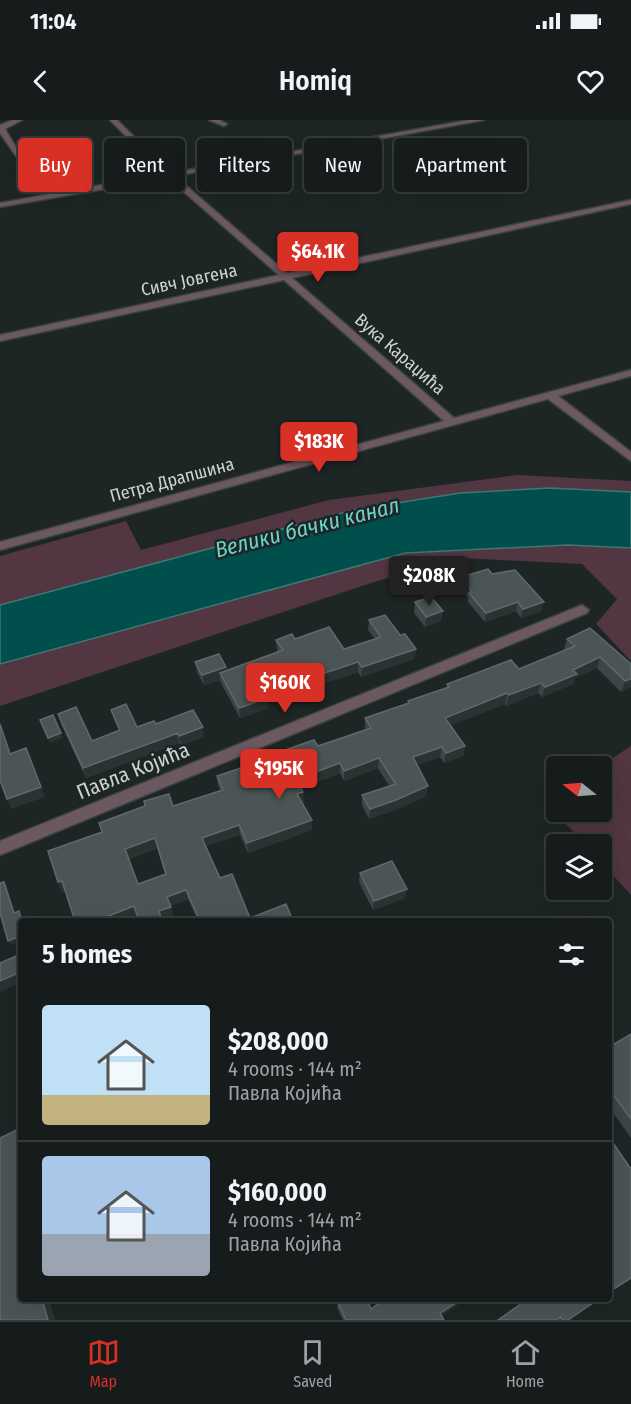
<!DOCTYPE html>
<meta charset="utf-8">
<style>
:root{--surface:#161c1c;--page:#1f2525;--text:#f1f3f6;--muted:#9ea1a3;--line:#353a3b;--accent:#d93025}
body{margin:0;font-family:"Fira Sans Condensed",sans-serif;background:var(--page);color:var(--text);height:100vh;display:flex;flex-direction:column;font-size:22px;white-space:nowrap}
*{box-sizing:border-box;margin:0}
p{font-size:20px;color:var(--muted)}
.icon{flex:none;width:33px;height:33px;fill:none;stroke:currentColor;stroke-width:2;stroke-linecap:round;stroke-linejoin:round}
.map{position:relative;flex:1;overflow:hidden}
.panel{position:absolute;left:18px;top:798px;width:594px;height:384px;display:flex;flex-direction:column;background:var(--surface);border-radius:6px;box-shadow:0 6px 24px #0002,0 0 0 2px var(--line)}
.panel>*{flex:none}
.banner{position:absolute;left:18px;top:18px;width:596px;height:54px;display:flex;gap:12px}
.needle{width:39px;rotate:287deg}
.buttons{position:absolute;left:546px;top:636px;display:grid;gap:12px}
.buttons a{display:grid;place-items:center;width:66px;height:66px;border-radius:6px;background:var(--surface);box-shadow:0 6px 24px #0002,0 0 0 2px var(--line);font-size:30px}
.price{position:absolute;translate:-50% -51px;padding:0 14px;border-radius:6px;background:var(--accent);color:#fff;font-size:20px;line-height:39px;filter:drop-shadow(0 2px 3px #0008)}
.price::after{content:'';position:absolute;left:50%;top:36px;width:18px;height:14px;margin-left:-9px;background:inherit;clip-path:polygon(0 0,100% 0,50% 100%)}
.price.selected{background:#222;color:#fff}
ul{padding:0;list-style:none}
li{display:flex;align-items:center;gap:18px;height:150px;padding:0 24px}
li+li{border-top:2px solid var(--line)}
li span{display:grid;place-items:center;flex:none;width:168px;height:120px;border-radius:6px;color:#555}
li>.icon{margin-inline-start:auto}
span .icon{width:72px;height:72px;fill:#fffc;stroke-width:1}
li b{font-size:26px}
h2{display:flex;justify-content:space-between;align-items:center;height:72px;padding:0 24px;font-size:26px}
.pill{padding:0 21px;border-radius:6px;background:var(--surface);box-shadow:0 6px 24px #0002,0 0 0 2px var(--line);font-size:21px;line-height:54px}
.pill.selected{background:var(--accent);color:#fff}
.status{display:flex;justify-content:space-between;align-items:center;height:42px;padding:0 30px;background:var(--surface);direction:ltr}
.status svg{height:16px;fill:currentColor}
header{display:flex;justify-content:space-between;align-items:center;height:78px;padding:0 24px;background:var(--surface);font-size:27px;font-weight:600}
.dock{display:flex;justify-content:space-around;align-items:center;height:84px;border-top:2px solid var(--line);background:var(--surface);font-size:16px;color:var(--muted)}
.dock a{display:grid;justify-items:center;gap:3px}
.dock .selected{color:var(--accent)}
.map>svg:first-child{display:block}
.green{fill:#523642}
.water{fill:#004f4c;stroke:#3e7774;stroke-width:1.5}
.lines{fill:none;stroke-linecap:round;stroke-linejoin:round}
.minor-casing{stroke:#394241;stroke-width:3}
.minor{fill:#6c5860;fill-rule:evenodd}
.wall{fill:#3d4646;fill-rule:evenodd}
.shaded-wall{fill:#2a3332}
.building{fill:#4c5555;stroke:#606969;stroke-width:1.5;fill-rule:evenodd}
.labels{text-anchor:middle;stroke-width:5;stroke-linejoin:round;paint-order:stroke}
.far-street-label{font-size:18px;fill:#cdd3d3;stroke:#1d2625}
.street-label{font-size:21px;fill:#cdd3d3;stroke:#1d2625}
.water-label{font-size:22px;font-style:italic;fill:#6cd2cc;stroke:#1d2625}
</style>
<div class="status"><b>11:04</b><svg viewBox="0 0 49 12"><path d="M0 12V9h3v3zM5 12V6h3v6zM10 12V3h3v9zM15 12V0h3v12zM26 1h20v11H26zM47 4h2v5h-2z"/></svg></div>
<header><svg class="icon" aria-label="back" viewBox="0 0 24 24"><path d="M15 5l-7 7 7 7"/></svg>Homiq<svg class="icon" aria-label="heart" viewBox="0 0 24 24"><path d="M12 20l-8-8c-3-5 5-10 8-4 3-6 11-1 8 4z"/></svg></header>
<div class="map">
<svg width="631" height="1200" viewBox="0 0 631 1200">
<rect width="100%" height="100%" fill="#1d2625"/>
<path class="green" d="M 517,355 L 631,361 L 631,372 L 550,368 L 460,373 L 353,390 L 0,485 L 0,436 L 126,401 L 141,430 L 329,380 Z
M 568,425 L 631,428 L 631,541 L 596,504 L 617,479 L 582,444 L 462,438 L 374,462 L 0,586 L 0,544 L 24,537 L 405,433 Z
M 631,626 L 631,775 L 602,743 L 602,724 L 585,724 L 547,684 L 556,677 L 556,692 L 602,692 L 601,646 Z"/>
<path class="water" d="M 550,368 L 631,372 L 631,428 L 568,425 L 405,433 L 0,544 L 0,485 L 353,390 L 460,373 Z"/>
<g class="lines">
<defs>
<path id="minor" d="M 13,0 L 22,0 L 5,9 L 20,34 L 16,36 L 0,13 L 0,5 Z
M 110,0 L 117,0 L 171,53 L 469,0 L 484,0 L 175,56 L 287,153 L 631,80 L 631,84 L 292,158 L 454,298 L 631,250 L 631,256 L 558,276 L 631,332 L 631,341 L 548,279 L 0,430 L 0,422 L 444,301 L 284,160 L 0,221 L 0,215 L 279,155 L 168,58 L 0,87 L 0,83 L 163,54 Z
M 209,0 L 219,0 L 227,4 L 224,6 Z
M 582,485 L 589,490 L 587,493 L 0,735 L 0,721 Z"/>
</defs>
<use href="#minor" class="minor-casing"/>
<use href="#minor" class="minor"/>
</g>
<path class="wall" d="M 492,454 L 541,491 L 521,498 L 516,491 L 485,502 L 468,482 L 468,478 L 459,466 L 461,457 Z
M 415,482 L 441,501 L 425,507 L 414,493 Z
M 369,500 L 400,515 L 416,529 L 414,539 L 361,557 L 358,552 L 268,582 L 268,588 L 240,598 L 221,563 L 220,560 L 204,565 L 197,552 L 195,542 L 226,547 L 227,550 L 278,532 L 277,530 L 276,520 L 295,519 L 344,529 L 375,519 L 368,510 Z
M 567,519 L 631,544 L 631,567 L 621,572 L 597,548 L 575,558 L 573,564 L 542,577 L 538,573 L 506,586 L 505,584 L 451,605 L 465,626 L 463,636 L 444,643 L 440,637 L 417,645 L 426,676 L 395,690 L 369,699 L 362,685 L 362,675 L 389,666 L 378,648 L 344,661 L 340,653 L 301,668 L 304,682 L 302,682 L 312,700 L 312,710 L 248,733 L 240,715 L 206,726 L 220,758 L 250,798 L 293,801 L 198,801 L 188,779 L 170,786 L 173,796 L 162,801 L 139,801 L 137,795 L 123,801 L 75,801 L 65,771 L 62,772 L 58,762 L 102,712 L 99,703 L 173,686 L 220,670 L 218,666 L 217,656 L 250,652 L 288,639 L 288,629 L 318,626 L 366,610 L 365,608 L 365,598 L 408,583 L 408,581 L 446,568 L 447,564 L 519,549 L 565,530 L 564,529 ZM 157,728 L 165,754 L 138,764 L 129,739 Z
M 111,590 L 137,607 L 156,604 L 204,617 L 181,626 L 179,623 L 86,658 L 61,604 L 58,594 L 92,621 L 119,611 L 114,600 Z
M 360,753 L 405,778 L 373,790 L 359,762 Z
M 631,914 L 631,1018 L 609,987 L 609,927 Z
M 338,1183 L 371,1189 L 460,1183 L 442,1195 L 444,1200 L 343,1200 L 337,1188 Z"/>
<path class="shaded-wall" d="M 518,482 L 516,491 L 485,502 L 486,493 Z
M 544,482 L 541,491 L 521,498 L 523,489 Z
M 443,491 L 441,501 L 425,507 L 426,497 Z
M 416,529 L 414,539 L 361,557 L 362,547 Z
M 600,537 L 597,548 L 575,558 L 573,564 L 542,577 L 545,567 L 573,550 Z
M 358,542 L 358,552 L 268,582 L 268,588 L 240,598 L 239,588 L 264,573 Z
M 226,547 L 227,557 L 220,553 L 220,560 L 204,565 L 202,555 Z
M 631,559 L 631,567 L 621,572 L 625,561 Z
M 541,563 L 538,573 L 506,586 L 509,575 Z
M 507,573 L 505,584 L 444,608 L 445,598 Z
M 203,607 L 204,617 L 181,626 L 179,616 Z
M 61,613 L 63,618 L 50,623 L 48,618 Z
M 178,613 L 179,623 L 86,658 L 83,648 Z
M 465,626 L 463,636 L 444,643 L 446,633 Z
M 442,627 L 440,637 L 411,647 L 413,637 Z
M 26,628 L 45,677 L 11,689 L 7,679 Z
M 379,638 L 378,648 L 344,661 L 344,651 Z
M 340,643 L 340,653 L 297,669 L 297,659 Z
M 428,666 L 426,676 L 395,690 L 369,699 L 370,689 Z
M 303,672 L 304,682 L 298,684 L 297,674 Z
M 312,700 L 312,710 L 248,733 L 247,723 Z
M 239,705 L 240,715 L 203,727 L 202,718 Z
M 155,718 L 157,728 L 128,739 L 125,729 Z
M 62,761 L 66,770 L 62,772 L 58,762 Z
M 407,769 L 405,778 L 373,790 L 374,781 Z
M 186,770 L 188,779 L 170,786 L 167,777 Z
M 134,786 L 137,795 L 123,801 L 96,801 Z
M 171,787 L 173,796 L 162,801 L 152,801 L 159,791 Z
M 21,816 L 21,821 L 11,825 L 8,821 Z
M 21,852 L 21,862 L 0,872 L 0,861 Z
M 42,1179 L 49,1179 L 55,1200 L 48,1200 Z
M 462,1179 L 463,1179 L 460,1183 L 437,1198 L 440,1193 Z"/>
<path class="building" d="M 488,449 L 492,454 L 515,450 L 544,482 L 523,489 L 518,482 L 486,493 L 469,473 L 472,472 L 461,457 Z
M 431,477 L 443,491 L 426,497 L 415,482 Z
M 385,495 L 400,515 L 405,514 L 416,529 L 362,547 L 358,542 L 264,573 L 268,578 L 239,588 L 220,553 L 283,530 L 276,520 L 292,514 L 295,519 L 329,507 L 344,529 L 381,517 L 369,500 Z
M 590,508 L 631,544 L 631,559 L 625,561 L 600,537 L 573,550 L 577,554 L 545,567 L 541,563 L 509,575 L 507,573 L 445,598 L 465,626 L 446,633 L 442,627 L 413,637 L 428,666 L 396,680 L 370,689 L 362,675 L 396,664 L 379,638 L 344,651 L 340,643 L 297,659 L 303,672 L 297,674 L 312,700 L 247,723 L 239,705 L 202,718 L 220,758 L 232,754 L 250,798 L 286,784 L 293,801 L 200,801 L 186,770 L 167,777 L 171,787 L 159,791 L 161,798 L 152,801 L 139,801 L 134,786 L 96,801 L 75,801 L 62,761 L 58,762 L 48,731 L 102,712 L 99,703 L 145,686 L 144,681 L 169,674 L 173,686 L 223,670 L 217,656 L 247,646 L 250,652 L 292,637 L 288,629 L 314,620 L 318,626 L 371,608 L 365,598 L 409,583 L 408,581 L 449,567 L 447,564 L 511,540 L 519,549 L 575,526 L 567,519 ZM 155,718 L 166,754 L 138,764 L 125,729 Z
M 219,534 L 226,547 L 202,555 L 195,542 Z
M 126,584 L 137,607 L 154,601 L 156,604 L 193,590 L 203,607 L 179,616 L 178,613 L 83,648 L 58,594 L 76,587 L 92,621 L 120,610 L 111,590 Z
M 53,595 L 61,613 L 48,618 L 40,600 Z
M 0,604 L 10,634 L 26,628 L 41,667 L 7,679 L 0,660 Z
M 392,741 L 407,769 L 374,781 L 360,753 Z
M 4,762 L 14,793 L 19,791 L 22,801 L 21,801 L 21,816 L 8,821 L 0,793 L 0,763 Z
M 21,834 L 21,852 L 0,861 L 0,843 Z
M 631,914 L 631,999 L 609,969 L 609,927 Z
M 21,1008 L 21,1179 L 42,1179 L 48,1200 L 0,1200 L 0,1018 Z
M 609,1017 L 631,1049 L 631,1158 L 609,1172 L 609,1061 L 611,1060 L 609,1058 Z
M 343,1179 L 367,1179 L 371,1189 L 385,1179 L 462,1179 L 440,1193 L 444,1200 L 346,1200 L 338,1183 Z
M 528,1179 L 599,1179 L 568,1200 L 562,1200 L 561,1197 L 557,1200 L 498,1200 Z"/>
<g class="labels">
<g class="far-street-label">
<text transform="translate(189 160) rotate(-12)" y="6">Сивч Јовгена</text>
<text transform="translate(400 234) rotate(41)" y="6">Вука Караџића</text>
<text transform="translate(172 360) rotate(-15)" y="6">Петра Драпшина</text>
</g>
<g class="street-label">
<text transform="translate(133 651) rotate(-22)" y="7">Павла Којића</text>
</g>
<g class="water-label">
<text transform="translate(307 407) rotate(-14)" y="8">Велики бачки канал</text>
</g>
</g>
</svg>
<div class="buttons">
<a><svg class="needle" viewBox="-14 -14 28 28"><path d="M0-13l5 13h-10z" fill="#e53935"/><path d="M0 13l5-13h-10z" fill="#9ea1a3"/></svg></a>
<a><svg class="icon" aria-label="layers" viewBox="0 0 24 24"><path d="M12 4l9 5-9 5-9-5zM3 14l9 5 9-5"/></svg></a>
</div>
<b class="price" style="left:318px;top:163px">$64.1K</b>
<b class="price" style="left:319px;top:353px">$183K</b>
<b class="price selected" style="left:429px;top:487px">$208K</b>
<b class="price" style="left:285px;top:594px">$160K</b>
<b class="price" style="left:279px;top:680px">$195K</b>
<div class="banner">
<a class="pill selected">Buy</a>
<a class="pill">Rent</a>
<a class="pill">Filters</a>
<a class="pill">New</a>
<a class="pill">Apartment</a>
</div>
<section class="panel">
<h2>5 homes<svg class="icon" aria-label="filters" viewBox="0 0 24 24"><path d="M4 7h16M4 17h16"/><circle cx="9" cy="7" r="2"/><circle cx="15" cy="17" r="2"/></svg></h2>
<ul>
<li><span style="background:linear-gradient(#bfe0f5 75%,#c2b280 0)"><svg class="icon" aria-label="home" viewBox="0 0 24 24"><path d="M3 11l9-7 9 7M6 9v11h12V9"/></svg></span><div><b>$208,000</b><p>4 rooms · 144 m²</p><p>Павла Којића</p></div></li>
<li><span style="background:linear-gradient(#a9c7e8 65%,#9aa5b1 0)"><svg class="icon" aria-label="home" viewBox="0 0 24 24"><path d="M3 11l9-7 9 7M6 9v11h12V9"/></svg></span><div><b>$160,000</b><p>4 rooms · 144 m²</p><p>Павла Којића</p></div></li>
</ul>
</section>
</div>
<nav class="dock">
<a class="selected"><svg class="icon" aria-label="map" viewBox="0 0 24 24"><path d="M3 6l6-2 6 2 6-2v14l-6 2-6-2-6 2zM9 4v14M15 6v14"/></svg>Map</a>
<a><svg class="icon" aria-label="saved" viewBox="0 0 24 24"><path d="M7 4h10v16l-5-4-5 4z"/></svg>Saved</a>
<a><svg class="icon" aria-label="home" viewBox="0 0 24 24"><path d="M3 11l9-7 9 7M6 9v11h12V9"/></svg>Home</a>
</nav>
